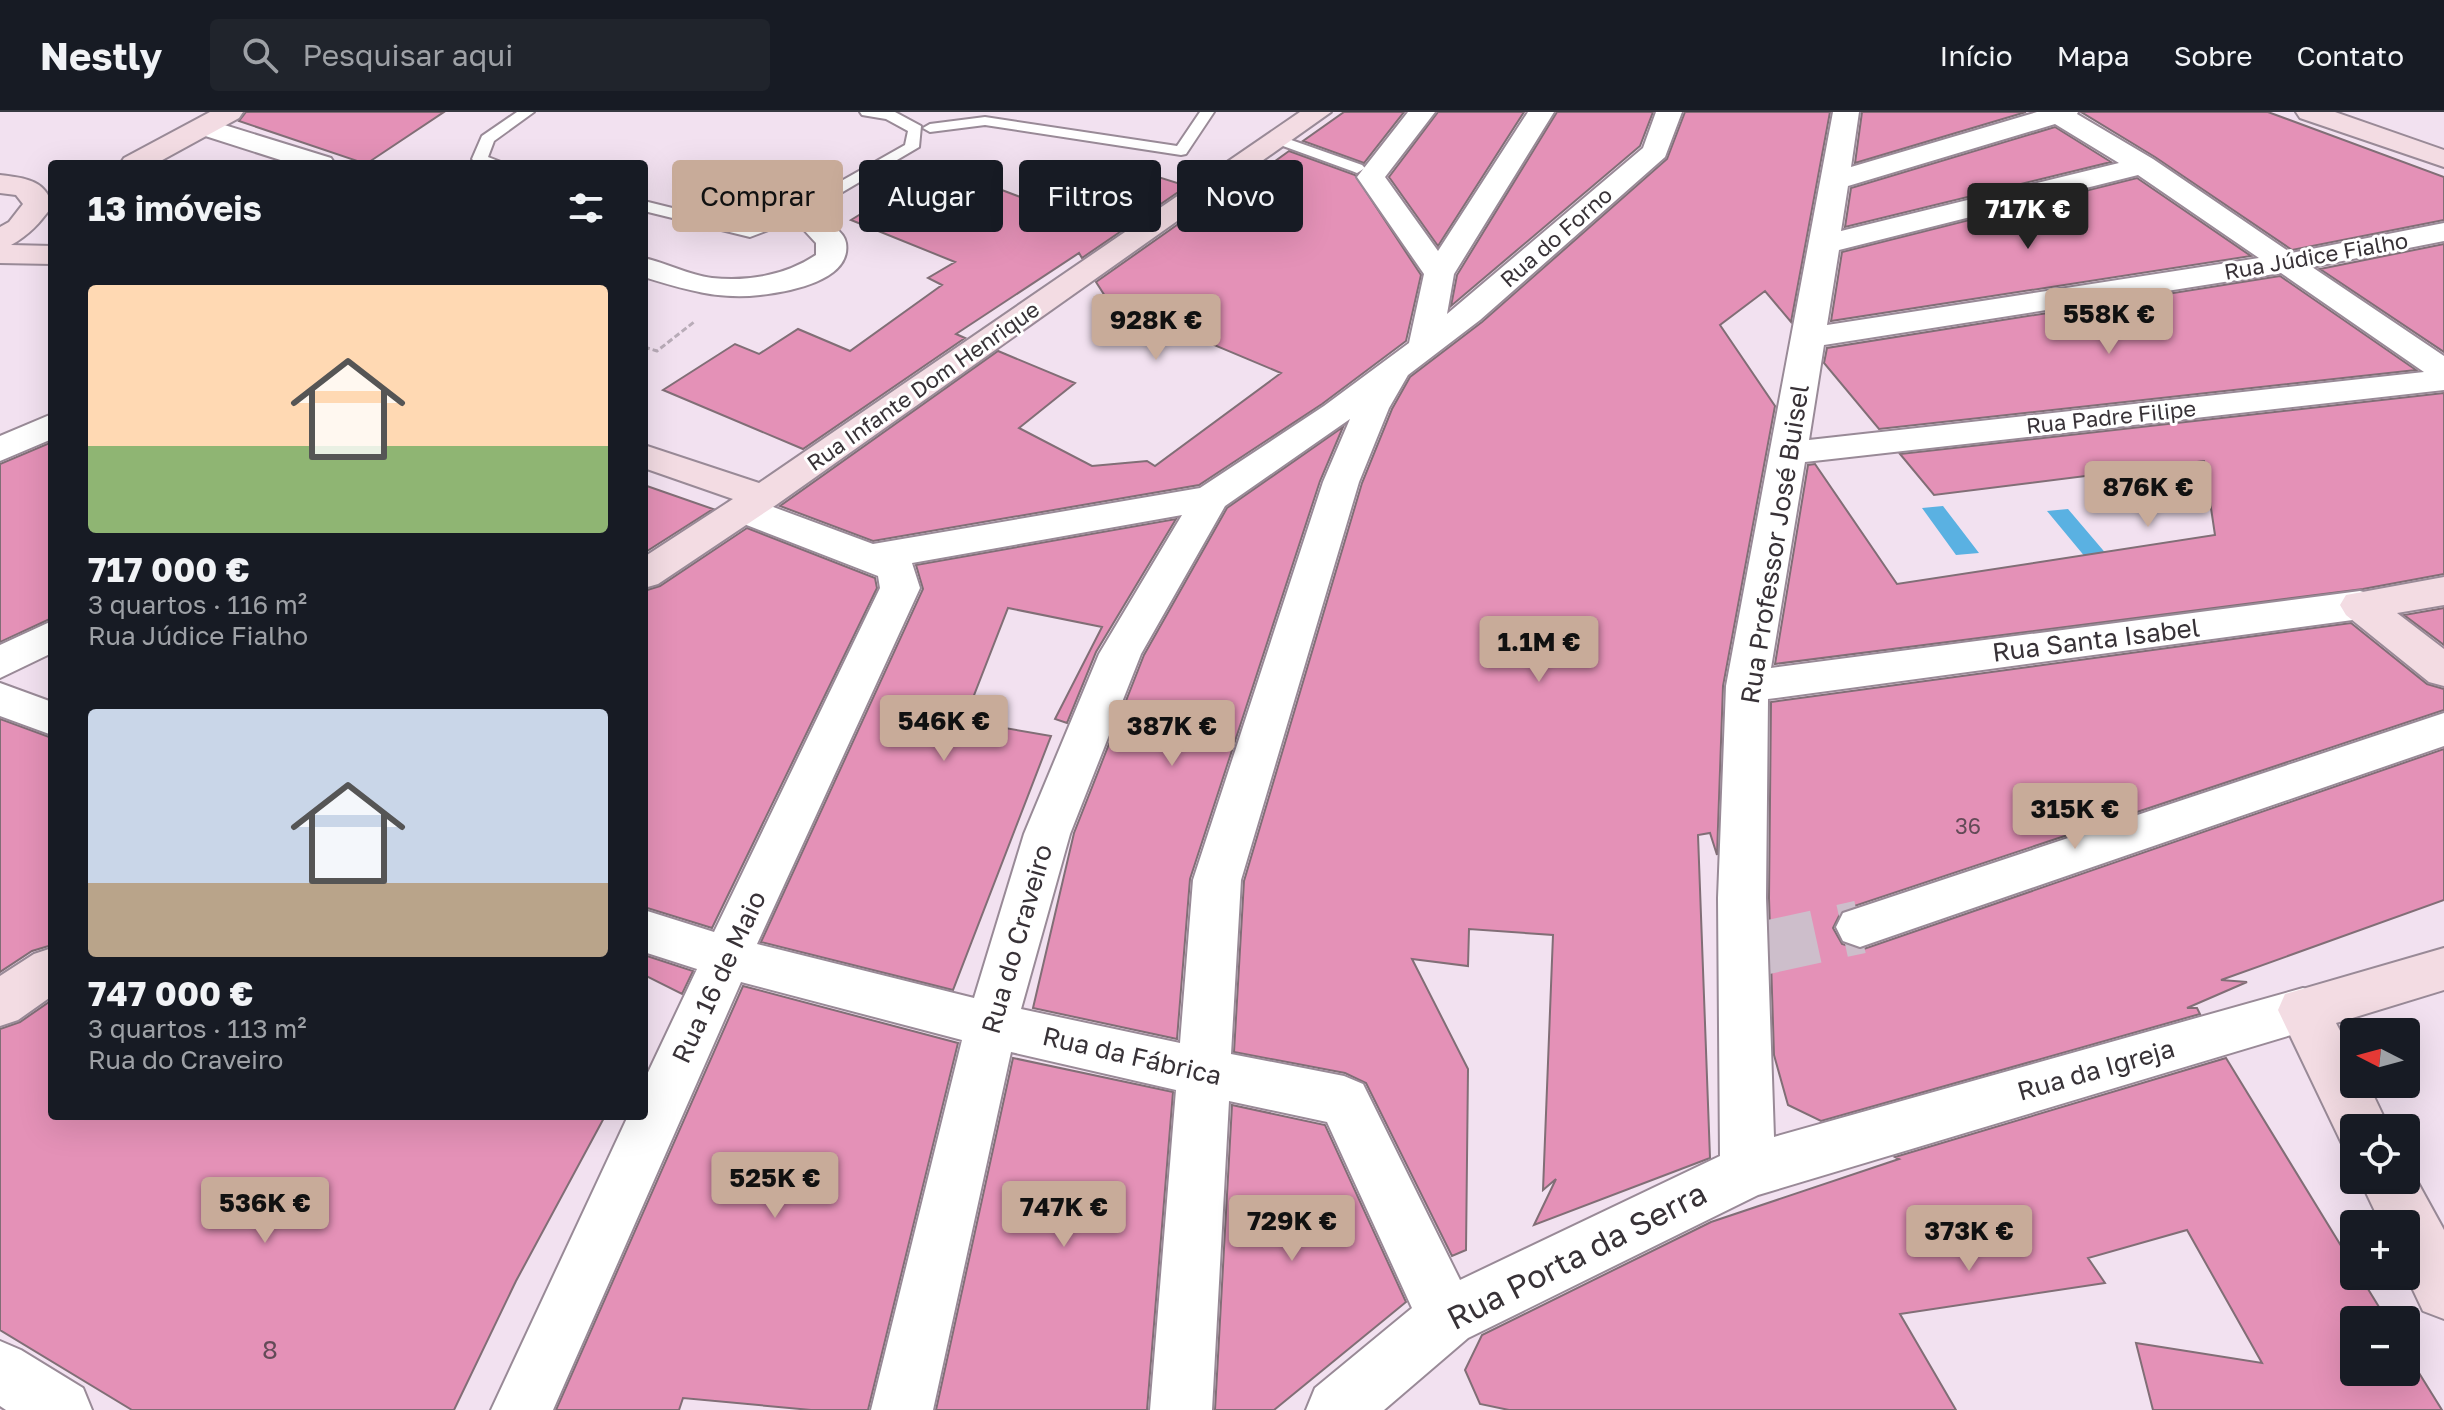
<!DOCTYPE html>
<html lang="pt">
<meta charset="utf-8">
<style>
:root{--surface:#171b24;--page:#20242c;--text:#f1f3f6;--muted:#9ea1a6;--line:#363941;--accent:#c8ab99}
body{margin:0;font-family:"Golos Text",sans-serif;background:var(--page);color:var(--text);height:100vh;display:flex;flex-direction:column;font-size:30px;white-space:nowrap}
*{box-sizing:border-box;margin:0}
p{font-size:26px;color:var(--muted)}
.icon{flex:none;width:44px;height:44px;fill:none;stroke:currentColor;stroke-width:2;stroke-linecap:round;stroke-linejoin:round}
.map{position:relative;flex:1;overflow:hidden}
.details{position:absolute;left:48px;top:48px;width:600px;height:960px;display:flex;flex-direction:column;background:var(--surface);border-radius:8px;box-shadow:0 8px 32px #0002}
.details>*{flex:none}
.hud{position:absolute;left:672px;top:48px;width:760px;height:72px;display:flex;gap:16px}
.needle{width:52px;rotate:276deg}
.tools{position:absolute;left:2340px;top:906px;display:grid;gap:16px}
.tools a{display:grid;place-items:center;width:80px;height:80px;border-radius:8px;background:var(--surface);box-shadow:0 8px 32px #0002;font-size:40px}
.price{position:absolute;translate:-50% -68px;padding:0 18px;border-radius:8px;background:var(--accent);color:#111;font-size:26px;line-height:52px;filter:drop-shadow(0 2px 4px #0008)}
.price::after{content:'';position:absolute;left:50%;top:48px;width:24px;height:18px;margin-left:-12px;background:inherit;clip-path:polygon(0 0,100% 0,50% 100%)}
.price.on{background:#222;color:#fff}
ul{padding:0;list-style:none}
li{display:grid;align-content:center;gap:16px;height:424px;padding:0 40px}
li span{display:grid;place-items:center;height:248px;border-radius:8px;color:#555}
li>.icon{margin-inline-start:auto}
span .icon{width:144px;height:144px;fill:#fffc;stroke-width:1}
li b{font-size:34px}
h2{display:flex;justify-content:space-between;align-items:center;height:96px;padding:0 40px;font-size:34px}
.chip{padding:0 28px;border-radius:8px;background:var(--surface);box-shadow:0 8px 32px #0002;font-size:28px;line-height:72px}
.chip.on{background:var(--accent);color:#111}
header{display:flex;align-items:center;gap:48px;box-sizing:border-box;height:112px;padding:0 40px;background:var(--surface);border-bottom:2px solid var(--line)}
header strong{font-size:38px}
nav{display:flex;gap:44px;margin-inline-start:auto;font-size:28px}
.search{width:560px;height:72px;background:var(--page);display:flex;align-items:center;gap:20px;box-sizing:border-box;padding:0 28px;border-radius:8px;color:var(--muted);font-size:30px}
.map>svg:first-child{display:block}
.water{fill:#5ab1e2}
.building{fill:#e491b7;stroke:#816e76;stroke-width:2}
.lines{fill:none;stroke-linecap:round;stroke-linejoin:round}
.street-tunnel{stroke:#cdbecb;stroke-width:53;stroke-dasharray:53 27;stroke-linecap:butt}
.lane-casing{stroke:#998a97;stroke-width:4}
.street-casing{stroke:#998a97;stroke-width:4}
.secondary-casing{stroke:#998a97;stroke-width:4}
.path{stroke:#b9acb8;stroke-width:3;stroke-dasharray:6 3;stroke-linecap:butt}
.lane{fill:#fff;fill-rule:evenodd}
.street{fill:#fff;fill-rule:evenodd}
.secondary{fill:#f3dce3;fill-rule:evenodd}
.labels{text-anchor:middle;stroke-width:6;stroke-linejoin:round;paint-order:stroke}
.far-street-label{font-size:22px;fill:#383237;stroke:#fff}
.number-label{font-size:22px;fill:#634a57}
.street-label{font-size:26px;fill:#383237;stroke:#fff}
.near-number-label{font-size:26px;fill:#634a57}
.near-street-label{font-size:32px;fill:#383237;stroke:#fff}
</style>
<header>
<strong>Nestly</strong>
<div class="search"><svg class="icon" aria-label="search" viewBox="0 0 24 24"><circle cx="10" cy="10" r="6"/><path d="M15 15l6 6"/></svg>Pesquisar aqui</div>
<nav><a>Início</a><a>Mapa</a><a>Sobre</a><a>Contato</a></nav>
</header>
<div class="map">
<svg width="2444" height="1298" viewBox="0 0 2444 1298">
<rect width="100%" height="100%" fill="#f2e1f0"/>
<path class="water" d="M 1943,394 L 1979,441 L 1956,443 L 1922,396 Z
M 2068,397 L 2108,444 L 2086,446 L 2047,399 Z"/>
<path class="building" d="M 246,0 L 444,0 L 366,52 L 239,9 Z
M 1344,0 L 1404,0 L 1364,51 L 1303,29 Z
M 1438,0 L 1524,0 L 1438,134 L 1389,65 Z
M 1557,0 L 1653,0 L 1640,34 L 1451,194 L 1457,163 Z
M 1685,0 L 1830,0 L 1791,210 L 1765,179 L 1720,213 L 1775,294 L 1723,574 L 1717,743 L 1710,721 L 1698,723 L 1710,1046 L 1534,1113 L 1556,1067 L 1543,1078 L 1553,823 L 1469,817 L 1468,854 L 1412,847 L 1468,957 L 1466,1138 L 1452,1144 L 1366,971 L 1345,961 L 1234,940 L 1244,769 L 1362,371 L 1392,297 L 1410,265 L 1482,210 L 1667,47 Z
M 1862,0 L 2026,0 L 1855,51 Z
M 2081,0 L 2268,0 L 2444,65 L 2444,108 L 2292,138 L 2155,45 Z
M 2055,15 L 2111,50 L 1845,115 L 1851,76 Z
M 1289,39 L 1355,63 L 1421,163 L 1406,229 L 1322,292 L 1199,373 L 873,429 L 780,394 L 998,239 L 1075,271 L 1019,316 L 1092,354 L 1147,349 L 1155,354 L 1281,261 L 1119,193 L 1105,184 L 1096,170 L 1218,84 L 1224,86 Z
M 933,52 L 1047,95 L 1120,53 L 1187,74 L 1082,146 L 1079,141 L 956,222 L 965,226 L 803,337 L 663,278 L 735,232 L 759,242 L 798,217 L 850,239 L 942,173 L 928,166 L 955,150 L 851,108 L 906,74 Z
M 2137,66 L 2251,144 L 1831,209 L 1842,140 Z
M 2444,132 L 2444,240 L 2320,157 Z
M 2280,164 L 2416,258 L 1879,317 L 1824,251 L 1827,236 Z
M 2444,281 L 2444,462 L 2363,477 L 1775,552 L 1808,353 L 1815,352 L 1897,472 L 2215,423 L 2204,349 L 1934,383 L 1900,342 Z
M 1343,315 L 1320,369 L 1190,767 L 1177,927 L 1033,896 L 1074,721 L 1144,543 L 1227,396 Z
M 52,330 L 52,506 L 0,530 L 0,352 Z
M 644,373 L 713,397 L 644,441 Z
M 1176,407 L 1096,540 L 1067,611 L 1055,607 L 1102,515 L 1008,496 L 964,609 L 1051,624 L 953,878 L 761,830 L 923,477 L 916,453 Z
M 747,416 L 875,466 L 877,476 L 712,816 L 644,795 L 644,479 L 660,474 Z
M 2444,496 L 2444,533 L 2404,503 Z
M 2351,511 L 2427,572 L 2444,577 L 2444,598 L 1842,798 L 1833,816 L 1842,832 L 1861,838 L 2444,637 L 2444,788 L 2221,868 L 2247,870 L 2187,896 L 2197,896 L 2200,902 L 1821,1009 L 1788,993 L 1774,943 L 1769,786 L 1771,590 Z
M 0,607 L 52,626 L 52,833 L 32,839 L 0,860 Z
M 644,843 L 693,859 L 682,882 L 644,863 Z
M 743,874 L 958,931 L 868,1298 L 811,1298 L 683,1286 L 679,1298 L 556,1298 Z
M 52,888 L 52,1004 L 605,1004 L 516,1169 L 454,1298 L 132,1298 L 0,1218 L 0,917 L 20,910 Z
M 1013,946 L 1173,980 L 1147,1298 L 936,1298 Z
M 2226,946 L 2354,1155 L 2354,1164 L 2360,1164 L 2387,1208 L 2354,1208 L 2354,1260 L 2406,1260 L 2406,1240 L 2442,1298 L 2153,1298 L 2136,1231 L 2262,1251 L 2187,1118 L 2088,1146 L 2105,1171 L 1900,1202 L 1956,1298 L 1509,1298 L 1480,1292 L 1465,1258 L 1482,1223 L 1711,1110 L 1899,1047 L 1895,1045 Z
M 1232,993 L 1325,1013 L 1406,1190 L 1274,1298 L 1215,1298 Z"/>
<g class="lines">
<path class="street-tunnel" d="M 1764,836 L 1860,815"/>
<defs>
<path id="lane" d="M 517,0 L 534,0 L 494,29 L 488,45 L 506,52 L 475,50 L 472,47 L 482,24 Z
M 860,0 L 895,0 L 921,14 L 919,35 L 795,108 L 750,125 L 644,99 L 644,89 L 749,115 L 783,102 L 905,33 L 908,19 L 886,7 L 862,3 Z
M 1200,0 L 1214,0 L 1186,42 L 1181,43 L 985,13 L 930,20 L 923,16 L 930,12 L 985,5 L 1177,34 Z
M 1277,23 L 1362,53 L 1365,56 L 1357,61 L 1352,59 L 1272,30 L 1270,27 Z"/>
<path id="street" d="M 1408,0 L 1435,0 L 1385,65 L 1438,139 L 1528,0 L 1554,0 L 1454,162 L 1447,202 L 1643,36 L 1656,0 L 1682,0 L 1665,45 L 1480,208 L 1408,263 L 1389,296 L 1359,370 L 1241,768 L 1231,942 L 1344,964 L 1363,972 L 1460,1168 L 1720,1044 L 1718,786 L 1726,574 L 1833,0 L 1859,0 L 1851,55 L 2037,0 L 2078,0 L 2077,2 L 2153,47 L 2291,141 L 2444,111 L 2444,129 L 2312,155 L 2444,244 L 2444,278 L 1805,350 L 1771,556 L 2360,479 L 2374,483 L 2380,493 L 2374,503 L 2360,507 L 1768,587 L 1766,786 L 1774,1025 L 2303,876 L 2321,882 L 2328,898 L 2321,914 L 1758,1083 L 1468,1226 L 1384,1298 L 1306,1298 L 1315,1276 L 1412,1196 L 1327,1010 L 1229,989 L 1212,1298 L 1150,1298 L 1176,978 L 1011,940 L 933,1298 L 871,1298 L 962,928 L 741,870 L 553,1298 L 491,1298 L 628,1004 L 644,1004 L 644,969 L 697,857 L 644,840 L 644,798 L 714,820 L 880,476 L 878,464 L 731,407 L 725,398 L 731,389 L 744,386 L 757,389 L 873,432 L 1200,376 L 1324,294 L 1409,231 L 1424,162 L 1357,65 ZM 2055,12 L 2119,51 L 1841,119 L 1848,74 ZM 2138,63 L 2259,146 L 1827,213 L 1839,138 ZM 2281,161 L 2424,260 L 1809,328 L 1824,233 ZM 1350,307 L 1323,370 L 1193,768 L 1180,931 L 1021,897 L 1070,722 L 1141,542 L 1225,394 ZM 1182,403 L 1099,542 L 1024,722 L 974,886 L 757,832 L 920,476 L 912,451 Z
M 205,7 L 331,46 L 335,52 L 293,52 L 196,21 L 192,15 L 196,9 Z
M 819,109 C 830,112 844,119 846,131 C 852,169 787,180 760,183 C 718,188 683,177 644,165 L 644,146 C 666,151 689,163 712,166 C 748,170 786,163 816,143 L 816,131 L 804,118 L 809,112 Z
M 52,302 L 52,327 L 0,349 L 0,324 Z
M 52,509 L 52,541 L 0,566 L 0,533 Z
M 0,571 L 52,590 L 52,623 L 0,604 Z
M 2444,601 L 2444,634 L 1860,835 L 1843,829 L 1836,815 L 1843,801 Z
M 0,1229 L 21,1238 L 83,1276 L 92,1298 L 6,1298 L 0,1294 Z"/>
<path id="secondary" d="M 210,0 L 243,0 L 239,6 L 155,52 L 120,52 L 124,46 Z
M 1300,0 L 1331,0 L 776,393 L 658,472 L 644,476 L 644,445 L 733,387 L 644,356 L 644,333 L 759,371 Z
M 2296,0 L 2335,0 L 2444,38 L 2444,55 L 2300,6 Z
M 0,63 C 23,66 46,67 52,94 C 40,111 29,123 11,133 L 52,134 L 52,152 L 0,151 L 0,115 L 9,110 L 23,92 L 16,83 L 0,81 Z
M 2444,465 L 2444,493 L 2397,501 L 2444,537 L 2444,574 L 2429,570 L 2346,503 L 2340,493 L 2346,483 Z
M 52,836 L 52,884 L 18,908 L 0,914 L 0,864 L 34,842 Z
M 2444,836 L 2444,878 L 2336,911 L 2354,946 L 2354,972 L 2368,972 L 2389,1016 L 2354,1016 L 2354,1038 L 2343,1034 L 2278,898 L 2285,882 Z
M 2406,1049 L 2444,1118 L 2444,1207 L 2423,1199 L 2406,1163 L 2406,1112 L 2381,1112 L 2360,1068 L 2406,1068 Z"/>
</defs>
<use href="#lane" class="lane-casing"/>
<use href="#street" class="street-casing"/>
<use href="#secondary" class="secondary-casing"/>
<path class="path" d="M 644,235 L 657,239 L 694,210"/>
<use href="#lane" class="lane"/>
<use href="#street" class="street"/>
<use href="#secondary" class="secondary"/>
</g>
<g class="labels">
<g class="far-street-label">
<text transform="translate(1556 125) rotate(-41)" y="8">Rua do Forno</text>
<text transform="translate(2316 144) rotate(-10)" y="8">Rua Júdice Fialho</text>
<text transform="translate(923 274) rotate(-35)" y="8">Rua Infante Dom Henrique</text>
<text transform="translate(2111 305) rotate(-6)" y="8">Rua Padre Filipe</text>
</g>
<g class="number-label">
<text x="1968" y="722">36</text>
</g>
<g class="street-label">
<text transform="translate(1775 432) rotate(-81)" y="9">Rua Professor José Buisel</text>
<text transform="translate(2096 528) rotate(-7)" y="9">Rua Santa Isabel</text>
<text transform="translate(1017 827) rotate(-74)" y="9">Rua do Craveiro</text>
<text transform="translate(719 865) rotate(-65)" y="9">Rua 16 de Maio</text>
<text transform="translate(1132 944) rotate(13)" y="9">Rua da Fábrica</text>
<text transform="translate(2096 958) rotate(-16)" y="9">Rua da Igreja</text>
</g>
<g class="near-number-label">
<text x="270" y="1247">8</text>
</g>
<g class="near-street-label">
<text transform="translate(1577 1144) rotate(-27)" y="11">Rua Porta da Serra</text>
</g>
</g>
</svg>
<div class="tools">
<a><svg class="needle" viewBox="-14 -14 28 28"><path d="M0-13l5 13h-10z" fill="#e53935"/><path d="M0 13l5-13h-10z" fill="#9ea1a6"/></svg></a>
<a><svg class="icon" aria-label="locate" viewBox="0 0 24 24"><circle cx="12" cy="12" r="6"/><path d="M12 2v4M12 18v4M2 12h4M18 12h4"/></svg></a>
<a>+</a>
<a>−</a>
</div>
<b class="price on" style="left:2028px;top:139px">717K €</b>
<b class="price" style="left:2109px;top:244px">558K €</b>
<b class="price" style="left:1156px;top:250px">928K €</b>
<b class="price" style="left:2148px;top:417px">876K €</b>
<b class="price" style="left:1539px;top:572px">1.1M €</b>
<b class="price" style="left:944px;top:651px">546K €</b>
<b class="price" style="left:1172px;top:656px">387K €</b>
<b class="price" style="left:2075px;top:739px">315K €</b>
<b class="price" style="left:775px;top:1108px">525K €</b>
<b class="price" style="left:265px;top:1133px">536K €</b>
<b class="price" style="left:1064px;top:1137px">747K €</b>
<b class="price" style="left:1292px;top:1151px">729K €</b>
<b class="price" style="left:1969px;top:1161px">373K €</b>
<div class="hud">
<a class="chip on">Comprar</a>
<a class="chip">Alugar</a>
<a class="chip">Filtros</a>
<a class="chip">Novo</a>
</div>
<section class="details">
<h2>13 imóveis<svg class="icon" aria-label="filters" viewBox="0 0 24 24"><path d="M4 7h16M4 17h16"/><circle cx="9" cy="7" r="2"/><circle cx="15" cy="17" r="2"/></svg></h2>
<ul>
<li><span style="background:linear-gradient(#ffd9b3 65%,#8fb573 0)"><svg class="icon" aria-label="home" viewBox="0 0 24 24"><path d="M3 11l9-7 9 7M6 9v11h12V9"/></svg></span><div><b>717 000 €</b><p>3 quartos · 116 m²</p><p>Rua Júdice Fialho</p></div></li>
<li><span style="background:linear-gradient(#c9d6e8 70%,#b9a48a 0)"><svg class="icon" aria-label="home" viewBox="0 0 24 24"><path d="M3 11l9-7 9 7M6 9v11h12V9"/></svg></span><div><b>747 000 €</b><p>3 quartos · 113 m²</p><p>Rua do Craveiro</p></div></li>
</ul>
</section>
</div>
